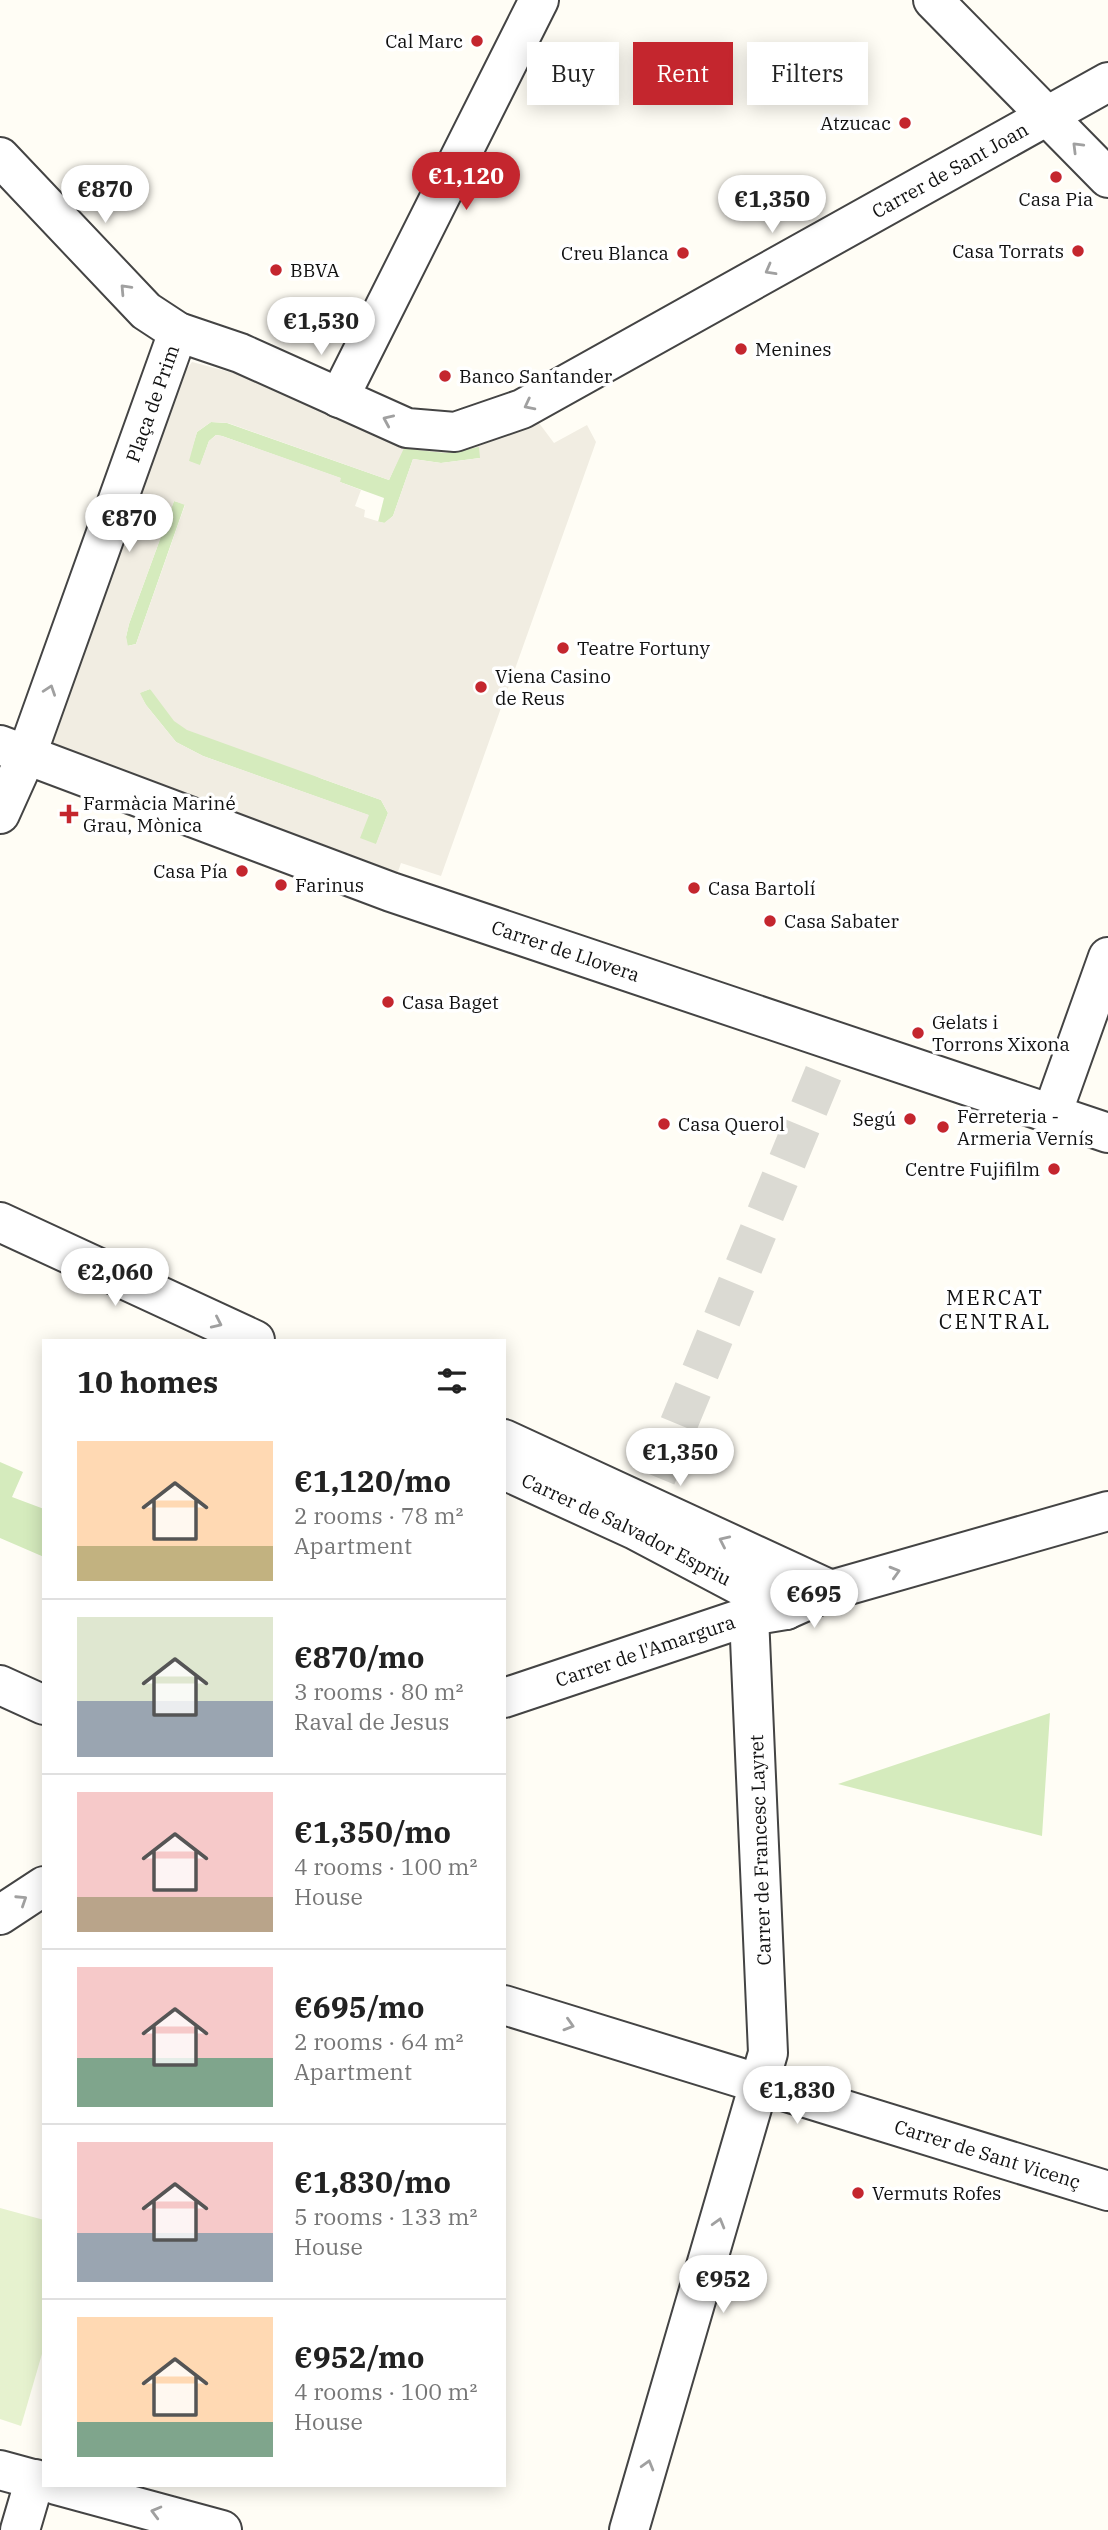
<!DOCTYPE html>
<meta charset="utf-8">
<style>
:root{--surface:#fff;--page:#f2f2f2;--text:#222;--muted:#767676;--line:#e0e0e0;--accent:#c4262e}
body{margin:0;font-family:"IBM Plex Serif",serif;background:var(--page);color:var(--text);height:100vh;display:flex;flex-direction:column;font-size:26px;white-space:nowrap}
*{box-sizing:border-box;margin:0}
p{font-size:23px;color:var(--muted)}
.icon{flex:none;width:38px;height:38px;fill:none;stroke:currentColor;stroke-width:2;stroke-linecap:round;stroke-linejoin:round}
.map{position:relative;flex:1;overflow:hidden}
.drawer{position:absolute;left:42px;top:1339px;width:464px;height:1148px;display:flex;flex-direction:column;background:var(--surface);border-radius:0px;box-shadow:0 4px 18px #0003}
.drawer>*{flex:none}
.guide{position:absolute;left:527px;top:42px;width:476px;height:63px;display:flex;gap:14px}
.price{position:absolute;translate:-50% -60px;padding:0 16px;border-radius:24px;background:#fff;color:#222;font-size:23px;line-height:46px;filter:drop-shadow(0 2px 4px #0008)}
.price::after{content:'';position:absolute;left:50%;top:42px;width:21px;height:16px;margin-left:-10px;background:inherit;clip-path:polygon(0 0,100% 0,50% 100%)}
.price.selected{background:var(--accent);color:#fff}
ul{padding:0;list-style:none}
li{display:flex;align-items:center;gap:21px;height:175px;padding:0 35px}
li+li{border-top:2px solid var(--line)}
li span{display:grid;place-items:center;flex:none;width:196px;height:140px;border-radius:0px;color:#555}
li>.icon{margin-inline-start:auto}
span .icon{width:84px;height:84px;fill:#fffc;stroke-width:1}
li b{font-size:30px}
h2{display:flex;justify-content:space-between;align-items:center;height:84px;padding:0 35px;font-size:30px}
.tag{padding:0 24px;border-radius:0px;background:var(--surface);box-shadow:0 4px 18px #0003;font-size:24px;line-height:63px}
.tag.selected{background:var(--accent);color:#fff}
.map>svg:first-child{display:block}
.green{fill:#d5ebbd}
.pitch{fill:#e6f2cf}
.plaza{fill:#f1ede2;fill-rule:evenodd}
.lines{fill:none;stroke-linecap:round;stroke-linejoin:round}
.street-tunnel{stroke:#dbdad3;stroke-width:38;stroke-dasharray:38 19;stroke-linecap:butt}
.street-casing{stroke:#444;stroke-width:42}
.street{stroke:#fff;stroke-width:38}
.oneway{stroke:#a0a0a0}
.poi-dot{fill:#c4262e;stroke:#fff;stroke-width:2.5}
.labels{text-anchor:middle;stroke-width:7;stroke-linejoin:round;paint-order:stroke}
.poi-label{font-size:19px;fill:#111;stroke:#fff;text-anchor:start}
.street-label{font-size:19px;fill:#111;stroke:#fff}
.neighbourhood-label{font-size:21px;letter-spacing:2px;fill:#111;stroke:#fff}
</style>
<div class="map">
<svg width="1108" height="2530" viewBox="0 0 1108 2530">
<rect width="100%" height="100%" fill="#fffdf5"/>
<path class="green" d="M 211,422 L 227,423 L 389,480 L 404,446 C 431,454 453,453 480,446 L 480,458 L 441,463 L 413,459 L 393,516 L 385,523 L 378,522 L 384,498 L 340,482 L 340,478 L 222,436 L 216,435 L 209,441 L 200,466 L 188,461 L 197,432 Z
M 174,501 L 185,504 L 136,644 L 127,646 L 126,637 L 129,624 Z
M 150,689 L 320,778 L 381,800 L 388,813 L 376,845 L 359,839 L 368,815 L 203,756 L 176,742 L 146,705 L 139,693 Z
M 0,1462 L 23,1472 L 12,1497 L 44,1509 L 44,1557 L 0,1538 Z
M 1050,1713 L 1042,1836 L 838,1784 Z"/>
<path class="pitch" d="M 0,2208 L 44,2220 L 44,2347 L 21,2426 L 0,2419 Z"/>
<path class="plaza" d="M 192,362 L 256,379 L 408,443 L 436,451 L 469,446 L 536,419 L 554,443 L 587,425 L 596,442 L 441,876 L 401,863 L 391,892 L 39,759 L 175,385 ZM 211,422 L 228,423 L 389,480 L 405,446 L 417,450 L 445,453 L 479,447 L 480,458 L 441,463 L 413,459 L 393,516 L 384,523 L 364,517 L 365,510 L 355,506 L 361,490 L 340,482 L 341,478 L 222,436 L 216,435 L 209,441 L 200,465 L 189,461 L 197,432 ZM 174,501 L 185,505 L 136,644 L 128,646 L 126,637 L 129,624 ZM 150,689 L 174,721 L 187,730 L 381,800 L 388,813 L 376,844 L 360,838 L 369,815 L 203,756 L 176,742 L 146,705 L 140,693 Z"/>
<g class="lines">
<path class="street-tunnel" d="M 635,1530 L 836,1043"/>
<defs>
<g id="street">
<path d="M 933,0 L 1108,178"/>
<path id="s1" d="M 0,157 L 146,311 L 178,332 L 240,353 L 407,428 L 455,432 L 522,409 L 1108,82"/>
<path d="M 339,398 L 539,0"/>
<path id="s2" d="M 0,745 L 391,892 L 1108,1133"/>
<path id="s3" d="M 0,814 L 27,754 L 178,332"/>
<path d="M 1052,1114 L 1108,957"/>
<path d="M 0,1222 L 255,1340"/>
<path d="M 504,1439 L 831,1590"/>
<path id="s4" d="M 504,1470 L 635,1530 L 786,1610"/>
<path d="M 0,1685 L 44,1705"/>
<path id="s5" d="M 504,1698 L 749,1616 L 786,1610 L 831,1590 L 1108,1511"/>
<path d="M 0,1915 L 44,1886"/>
<path id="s6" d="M 504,2005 L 1108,2191"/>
<path d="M 0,2470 L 44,2482"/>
<path d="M 56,2485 L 222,2530"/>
<path d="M 20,2530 L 35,2479"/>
<path d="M 629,2530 L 768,2053 L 749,1616"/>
</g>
</defs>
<use href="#street" class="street-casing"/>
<use href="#street" class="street"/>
</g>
<defs><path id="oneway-chevron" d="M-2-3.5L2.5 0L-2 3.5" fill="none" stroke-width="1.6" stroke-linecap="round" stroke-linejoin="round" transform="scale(1.75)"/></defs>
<g class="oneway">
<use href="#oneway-chevron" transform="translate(1077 147) rotate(-135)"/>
<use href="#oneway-chevron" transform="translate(770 270) rotate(151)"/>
<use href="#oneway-chevron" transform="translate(125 289) rotate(-133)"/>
<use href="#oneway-chevron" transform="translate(529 405) rotate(153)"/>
<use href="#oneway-chevron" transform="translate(388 420) rotate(-156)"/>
<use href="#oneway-chevron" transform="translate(50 690) rotate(-71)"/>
<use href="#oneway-chevron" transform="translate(217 1323) rotate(25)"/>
<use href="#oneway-chevron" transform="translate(724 1541) rotate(-155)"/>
<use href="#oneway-chevron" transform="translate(895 1572) rotate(-16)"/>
<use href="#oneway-chevron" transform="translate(22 1900) rotate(-33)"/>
<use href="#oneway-chevron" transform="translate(569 2025) rotate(17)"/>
<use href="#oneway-chevron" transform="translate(719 2223) rotate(-74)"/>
<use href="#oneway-chevron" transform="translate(648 2465) rotate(-74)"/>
<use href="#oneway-chevron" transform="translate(156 2512) rotate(-165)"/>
</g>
<g class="poi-dot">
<circle cx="477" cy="41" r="7"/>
<circle cx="905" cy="123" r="7"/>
<circle cx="1056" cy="177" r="7"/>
<circle cx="1078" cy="251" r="7"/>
<circle cx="683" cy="253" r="7"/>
<circle cx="276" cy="270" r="7"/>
<circle cx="741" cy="349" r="7"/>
<circle cx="445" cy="376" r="7"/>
<circle cx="563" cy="648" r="7"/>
<circle cx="481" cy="687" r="7"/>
<path d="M65.5 803.5h7v7h7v7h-7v7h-7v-7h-7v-7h7z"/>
<circle cx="242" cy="871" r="7"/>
<circle cx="281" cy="885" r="7"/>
<circle cx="694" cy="888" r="7"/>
<circle cx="770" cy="921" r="7"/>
<circle cx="388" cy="1002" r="7"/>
<circle cx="918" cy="1033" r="7"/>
<circle cx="910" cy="1119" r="7"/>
<circle cx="664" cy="1124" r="7"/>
<circle cx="943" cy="1127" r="7"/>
<circle cx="1054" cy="1169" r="7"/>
<circle cx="858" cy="2193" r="7"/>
</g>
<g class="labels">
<g class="poi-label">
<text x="463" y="48" text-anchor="end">Cal Marc</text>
<text x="891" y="130" text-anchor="end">Atzucac</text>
<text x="1056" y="206" text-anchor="middle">Casa Pia</text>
<text x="1064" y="258" text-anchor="end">Casa Torrats</text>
<text x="669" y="260" text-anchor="end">Creu Blanca</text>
<text x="290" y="277">BBVA</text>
<text x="755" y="356">Menines</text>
<text x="459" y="383">Banco Santander</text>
<text x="577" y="655">Teatre Fortuny</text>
<text x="495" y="683">Viena Casino<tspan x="495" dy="22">de Reus</tspan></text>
<text x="83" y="810">Farmàcia Mariné<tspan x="83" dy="22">Grau, Mònica</tspan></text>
<text x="228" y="878" text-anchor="end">Casa Pía</text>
<text x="295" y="892">Farinus</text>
<text x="708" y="895">Casa Bartolí</text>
<text x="784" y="928">Casa Sabater</text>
<text x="402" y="1009">Casa Baget</text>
<text x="932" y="1029">Gelats i<tspan x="932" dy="22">Torrons Xixona</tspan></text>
<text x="957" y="1123">Ferreteria -<tspan x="957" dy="22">Armeria Vernís</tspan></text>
<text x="896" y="1126" text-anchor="end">Segú</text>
<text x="678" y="1131">Casa Querol</text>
<text x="1040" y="1176" text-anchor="end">Centre Fujifilm</text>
<text x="872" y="2200">Vermuts Rofes</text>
</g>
<g class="street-label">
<text dy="7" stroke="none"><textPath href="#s1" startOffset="1108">Carrer de Sant Joan</textPath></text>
<text dy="7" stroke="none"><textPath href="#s3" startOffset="438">Plaça de Prim</textPath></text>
<text dy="7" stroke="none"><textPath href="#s2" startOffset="602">Carrer de Llovera</textPath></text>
<text dy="7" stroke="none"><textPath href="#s4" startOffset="136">Carrer de Salvador Espriu</textPath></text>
<text dy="7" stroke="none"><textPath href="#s5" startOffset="149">Carrer de l'Amargura</textPath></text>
<text transform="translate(760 1850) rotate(-92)" y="7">Carrer de Francesc Layret</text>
<text dy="7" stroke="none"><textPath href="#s6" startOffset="506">Carrer de Sant Vicenç</textPath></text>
</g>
<g class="neighbourhood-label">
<text x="995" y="1305">MERCAT<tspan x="995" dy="24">CENTRAL</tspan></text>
</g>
</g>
</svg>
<b class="price selected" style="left:466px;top:212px">€1,120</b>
<b class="price" style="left:105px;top:225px">€870</b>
<b class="price" style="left:772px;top:235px">€1,350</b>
<b class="price" style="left:321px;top:357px">€1,530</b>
<b class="price" style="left:129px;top:554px">€870</b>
<b class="price" style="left:115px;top:1308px">€2,060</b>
<b class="price" style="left:680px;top:1488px">€1,350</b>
<b class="price" style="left:814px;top:1630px">€695</b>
<b class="price" style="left:797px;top:2126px">€1,830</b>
<b class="price" style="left:723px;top:2315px">€952</b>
<div class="guide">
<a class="tag">Buy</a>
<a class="tag selected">Rent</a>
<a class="tag">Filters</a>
</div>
<section class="drawer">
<h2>10 homes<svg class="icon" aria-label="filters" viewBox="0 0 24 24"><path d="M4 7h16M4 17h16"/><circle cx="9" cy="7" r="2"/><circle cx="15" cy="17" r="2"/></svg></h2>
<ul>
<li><span style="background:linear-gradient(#ffd9b3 75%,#c2b280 0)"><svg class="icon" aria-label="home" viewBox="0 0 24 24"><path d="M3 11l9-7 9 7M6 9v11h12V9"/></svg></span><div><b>€1,120/mo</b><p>2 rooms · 78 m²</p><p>Apartment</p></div></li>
<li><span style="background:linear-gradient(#dfe7d0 60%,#9aa5b1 0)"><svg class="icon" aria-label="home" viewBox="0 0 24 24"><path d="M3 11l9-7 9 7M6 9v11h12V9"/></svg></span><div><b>€870/mo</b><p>3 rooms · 80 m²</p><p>Raval de Jesus</p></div></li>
<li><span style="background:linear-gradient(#f6c9c9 75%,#b9a48a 0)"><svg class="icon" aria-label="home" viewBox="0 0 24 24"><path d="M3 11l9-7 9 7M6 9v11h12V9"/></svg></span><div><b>€1,350/mo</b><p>4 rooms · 100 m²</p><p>House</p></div></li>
<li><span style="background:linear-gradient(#f6c9c9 65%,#7fa58c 0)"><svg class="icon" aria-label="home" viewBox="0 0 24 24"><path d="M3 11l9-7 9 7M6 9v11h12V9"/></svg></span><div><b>€695/mo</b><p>2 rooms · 64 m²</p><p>Apartment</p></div></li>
<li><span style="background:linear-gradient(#f6c9c9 65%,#9aa5b1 0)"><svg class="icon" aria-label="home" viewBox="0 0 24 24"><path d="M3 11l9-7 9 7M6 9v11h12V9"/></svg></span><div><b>€1,830/mo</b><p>5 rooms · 133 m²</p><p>House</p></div></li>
<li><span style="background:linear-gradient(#ffd9b3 75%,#7fa58c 0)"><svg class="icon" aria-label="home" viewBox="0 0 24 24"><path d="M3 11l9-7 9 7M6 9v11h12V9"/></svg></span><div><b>€952/mo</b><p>4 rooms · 100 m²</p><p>House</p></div></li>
</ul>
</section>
</div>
